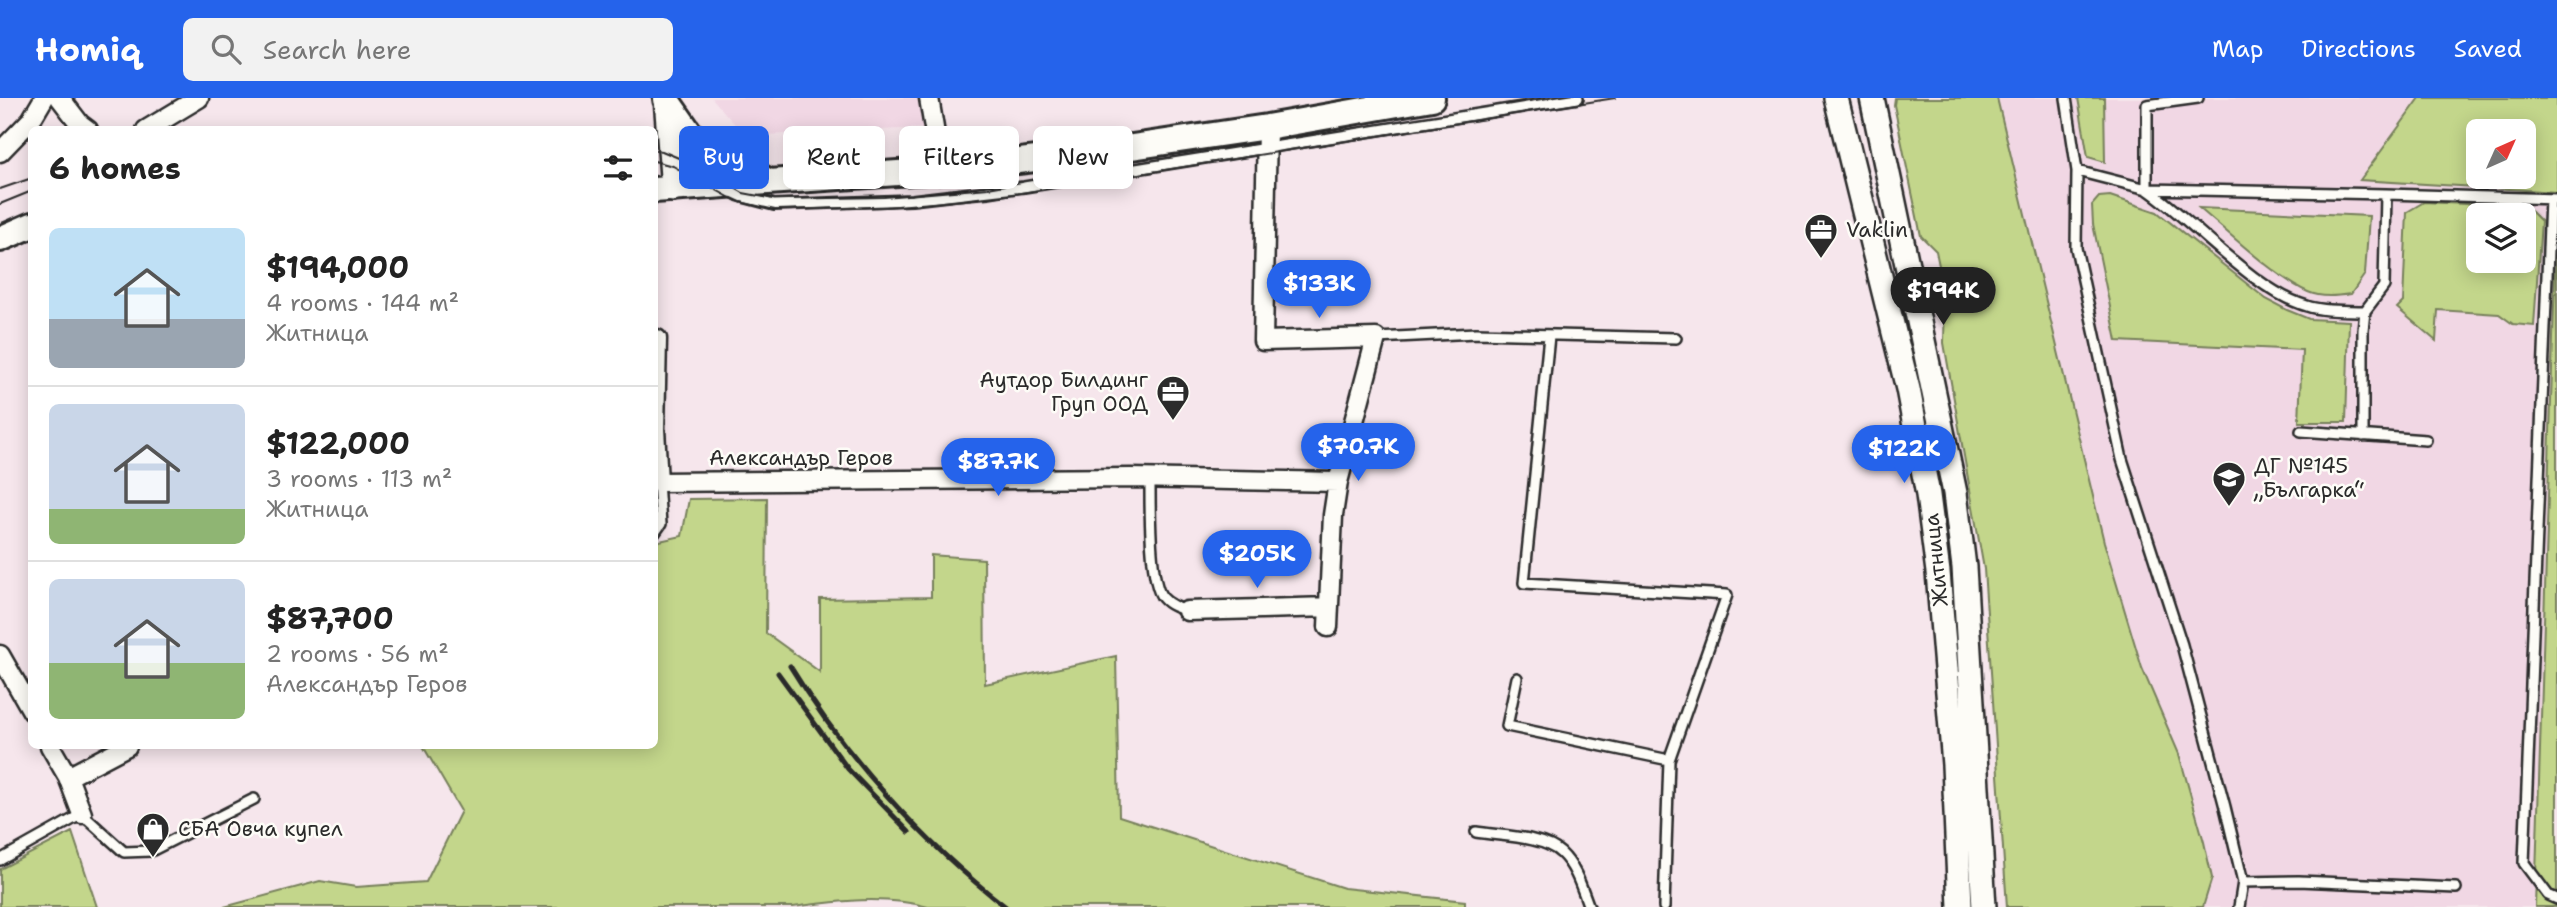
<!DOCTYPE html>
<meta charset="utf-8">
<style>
:root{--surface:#fff;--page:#f2f2f2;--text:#222;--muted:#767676;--line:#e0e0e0;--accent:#2563eb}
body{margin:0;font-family:"Shantell Sans",sans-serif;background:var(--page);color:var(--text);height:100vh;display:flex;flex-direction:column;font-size:26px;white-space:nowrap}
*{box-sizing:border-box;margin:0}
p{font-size:23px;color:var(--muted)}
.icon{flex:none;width:38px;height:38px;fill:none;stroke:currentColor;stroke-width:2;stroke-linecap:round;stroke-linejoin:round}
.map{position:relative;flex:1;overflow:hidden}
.sheet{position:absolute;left:28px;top:28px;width:630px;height:623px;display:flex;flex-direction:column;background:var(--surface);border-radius:10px;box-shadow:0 4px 18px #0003}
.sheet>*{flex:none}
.top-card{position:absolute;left:679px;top:28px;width:665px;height:63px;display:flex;gap:14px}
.needle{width:46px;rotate:45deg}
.tools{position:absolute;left:2466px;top:21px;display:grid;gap:14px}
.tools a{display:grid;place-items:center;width:70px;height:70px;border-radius:10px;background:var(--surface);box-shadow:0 4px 18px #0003;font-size:35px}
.price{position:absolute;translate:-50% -60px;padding:0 16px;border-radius:24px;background:var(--accent);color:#fff;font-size:23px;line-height:46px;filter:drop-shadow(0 2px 4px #0008)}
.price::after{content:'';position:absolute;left:50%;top:42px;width:21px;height:16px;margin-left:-10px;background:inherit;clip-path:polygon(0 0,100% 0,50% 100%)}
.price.current{background:#222;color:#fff}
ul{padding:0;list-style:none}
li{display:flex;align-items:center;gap:21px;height:175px;padding:0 21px}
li+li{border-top:2px solid var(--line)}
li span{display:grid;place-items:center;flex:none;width:196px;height:140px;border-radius:10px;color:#555}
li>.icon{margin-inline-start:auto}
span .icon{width:84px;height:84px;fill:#fffc;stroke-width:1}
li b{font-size:30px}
h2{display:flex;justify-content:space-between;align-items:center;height:84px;padding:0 21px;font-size:30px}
.chip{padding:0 24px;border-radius:10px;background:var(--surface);box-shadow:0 4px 18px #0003;font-size:24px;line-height:63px}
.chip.current{background:var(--accent);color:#fff}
header{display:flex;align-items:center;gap:42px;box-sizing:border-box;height:98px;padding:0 35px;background:var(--accent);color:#fff}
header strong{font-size:33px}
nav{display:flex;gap:38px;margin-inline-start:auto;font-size:24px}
.search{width:490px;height:63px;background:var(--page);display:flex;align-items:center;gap:18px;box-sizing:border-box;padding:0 24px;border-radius:10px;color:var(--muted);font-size:26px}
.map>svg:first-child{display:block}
.built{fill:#f1d7e4;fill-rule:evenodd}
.green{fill:#c3d68b;stroke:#77805b;stroke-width:2;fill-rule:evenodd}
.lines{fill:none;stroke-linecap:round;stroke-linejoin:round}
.service-casing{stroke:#2b2b2b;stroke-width:14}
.minor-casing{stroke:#2b2b2b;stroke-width:23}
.tertiary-casing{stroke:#2b2b2b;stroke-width:28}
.secondary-casing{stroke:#2b2b2b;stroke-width:30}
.service{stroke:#fdfcf7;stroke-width:9}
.minor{stroke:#fdfcf7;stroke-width:18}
.tertiary{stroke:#fdfcf7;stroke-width:23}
.secondary{stroke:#fdfcf7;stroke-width:24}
.tram{stroke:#2b2b2b;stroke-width:2}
.rail{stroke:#2b2b2b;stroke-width:5}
.labels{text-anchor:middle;stroke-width:5;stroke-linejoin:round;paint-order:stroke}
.poi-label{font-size:21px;fill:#2b2b2b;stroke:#fdfcf7;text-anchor:start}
.street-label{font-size:21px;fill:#2b2b2b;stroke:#fdfcf7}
</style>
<header>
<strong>Homiq</strong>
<div class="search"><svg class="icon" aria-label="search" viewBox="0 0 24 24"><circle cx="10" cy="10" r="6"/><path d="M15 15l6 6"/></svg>Search here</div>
<nav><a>Map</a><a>Directions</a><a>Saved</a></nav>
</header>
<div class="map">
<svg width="2557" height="809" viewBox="0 0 2557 809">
<rect width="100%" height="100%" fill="#f6e6ec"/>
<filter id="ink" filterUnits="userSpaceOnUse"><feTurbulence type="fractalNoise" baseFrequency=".0143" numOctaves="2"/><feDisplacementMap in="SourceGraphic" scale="14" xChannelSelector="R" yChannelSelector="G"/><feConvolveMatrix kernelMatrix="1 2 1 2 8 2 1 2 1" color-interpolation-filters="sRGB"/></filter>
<g filter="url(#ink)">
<path class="built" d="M 712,0 L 919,0 L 923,30 L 745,38 Z
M 1997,0 L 2557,0 L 2557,809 L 2203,809 L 2212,780 L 2204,744 L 2179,656 L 2142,570 L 2104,444 ZM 2478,33 L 2524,33 L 2524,79 L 2478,79 ZM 2478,117 L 2524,117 L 2524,163 L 2478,163 Z"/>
<path class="green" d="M 1895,0 L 1997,0 L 2104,444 L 2142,570 L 2179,656 L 2204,744 L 2212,780 L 2203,809 L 2007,809 L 1984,471 L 1944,245 L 1945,197 L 1936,153 L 1921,138 L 1894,7 Z
M 2078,0 L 2104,0 L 2105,64 L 2088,59 Z
M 2420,0 L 2557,0 L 2557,94 L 2360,82 ZM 2478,33 L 2524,33 L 2524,79 L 2478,79 Z
M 2110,98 L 2157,114 L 2266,201 L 2287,212 L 2309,221 L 2349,223 L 2346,324 L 2299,324 L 2302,252 L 2117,243 L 2093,126 L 2092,107 L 2099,99 Z
M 2424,104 L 2527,109 L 2541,123 L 2534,228 L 2513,226 L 2499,216 L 2438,212 L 2436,243 L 2397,210 L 2403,204 L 2407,114 ZM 2478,117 L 2524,117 L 2524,163 L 2478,163 Z
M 2199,110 L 2369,118 L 2365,176 L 2351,196 C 2337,198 2322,200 2308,194 C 2275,179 2228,134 2199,110 Z
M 2557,113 L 2557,809 L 2535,809 Z
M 767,400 L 766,535 L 820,574 L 820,501 L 931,499 L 931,457 L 984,461 L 985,586 L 1116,558 L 1119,718 L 1344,790 L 1465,803 L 1465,809 L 928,809 C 885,797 838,803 793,809 L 224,809 L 320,783 L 356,789 L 426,784 L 461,713 L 423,648 L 654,648 L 655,444 L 682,438 L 689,401 Z
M 72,734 L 97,809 L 0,809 L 0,771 Z"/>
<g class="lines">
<defs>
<path id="service" d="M 2066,0 L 2077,73 L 2076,150 L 2122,361 L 2182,547 L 2225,709 L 2243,784 L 2239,809
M 2198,0 L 2147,7 L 2147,91 C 2194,123 2254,193 2307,208 C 2324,214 2347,212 2365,213
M 2077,73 L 2147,91 L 2386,96 L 2384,188 L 2365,213 L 2363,232 L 2363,338
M 730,93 L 743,99 L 774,107 L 912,102 L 1024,89 L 1578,0
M 2386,96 L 2557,101
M 2550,101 L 2524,765 L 2548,797 L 2557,801
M 1549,238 L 1524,485 L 1727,497 L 1669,662 L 1664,809
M 1376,240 L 1476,235 L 1676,240
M 2301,333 L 2426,342
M 1150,380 C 1150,403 1149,486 1163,500 C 1169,507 1178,510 1187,513
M 654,436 L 661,426 L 658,384
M 1517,580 L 1507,628 L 1669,662
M 1476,734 C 1500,738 1544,738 1561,755 C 1576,769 1582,791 1589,809
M 0,762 L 82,716 L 124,754 L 151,753 L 254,701
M 2243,784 L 2299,783 L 2456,790"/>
<path id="minor" d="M 60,0 L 80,26 L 88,32
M 929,0 L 941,72
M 1267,29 L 1263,243 L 1376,240 L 1338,384 L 1333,417 L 1328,529
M 146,32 L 199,0
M 0,54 L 31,22 L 44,0
M 657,241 L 655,331 L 658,384 L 1131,380 L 1338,384
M 1187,513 L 1329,509
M 0,557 L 32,613
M 50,648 L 68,679 L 82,716
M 68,679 L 127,648"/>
<path id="tertiary" d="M 666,0 L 673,92
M 1836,0 L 1908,291 L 1928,397 L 1938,474 L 1954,667 L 1960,809
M 1872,0 L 1955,395 L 1964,469 L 1984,809"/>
<path id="secondary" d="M 666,1 L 694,41 L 702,48 L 768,83
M 654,92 L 941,72 L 1105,53 L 1267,29 L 1432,0
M 0,141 L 32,127"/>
</defs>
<use href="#service" class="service-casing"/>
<use href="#minor" class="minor-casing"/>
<use href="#tertiary" class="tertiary-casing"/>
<use href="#secondary" class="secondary-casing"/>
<use href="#service" class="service"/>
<use href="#minor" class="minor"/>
<use href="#tertiary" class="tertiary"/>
<use href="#secondary" class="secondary"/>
<path class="tram" d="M 1506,7 L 1548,0
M 654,52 L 662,53 L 700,69 L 743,95 L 775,101 L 884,99 L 988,90 L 1022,84
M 654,63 L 673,68 L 736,103 L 775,112 L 886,109 L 989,100 L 1615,0
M 0,91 L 32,80
M 0,106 L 32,93"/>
<path class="rail" d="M 790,568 C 844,657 923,745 1006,809
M 778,575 L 848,671 L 909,734"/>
</g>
</g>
<defs>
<symbol id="office-pin" viewBox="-11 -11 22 30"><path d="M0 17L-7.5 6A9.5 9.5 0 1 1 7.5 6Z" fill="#2b2b2b" stroke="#fdfcf7"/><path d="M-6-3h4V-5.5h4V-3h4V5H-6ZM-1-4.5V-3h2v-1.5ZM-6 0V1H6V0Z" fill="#fff"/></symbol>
<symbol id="school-pin" viewBox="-11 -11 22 30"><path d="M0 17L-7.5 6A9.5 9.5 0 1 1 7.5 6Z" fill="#2b2b2b" stroke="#fdfcf7"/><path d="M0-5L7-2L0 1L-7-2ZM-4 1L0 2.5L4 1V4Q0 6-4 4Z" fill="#fff"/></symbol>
<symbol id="shop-pin" viewBox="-11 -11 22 30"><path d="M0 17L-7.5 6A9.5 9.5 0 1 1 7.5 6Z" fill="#2b2b2b" stroke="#fdfcf7"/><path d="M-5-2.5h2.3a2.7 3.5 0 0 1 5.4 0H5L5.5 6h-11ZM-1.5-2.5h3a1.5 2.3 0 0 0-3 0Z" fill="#fff"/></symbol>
</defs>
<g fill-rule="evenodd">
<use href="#office-pin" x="1802" y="113" width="38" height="52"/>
<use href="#office-pin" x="1154" y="275" width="38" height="52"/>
<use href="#school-pin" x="2210" y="361" width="38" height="52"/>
<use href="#shop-pin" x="134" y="712" width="38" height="52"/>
</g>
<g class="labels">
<g class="poi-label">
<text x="1846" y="139">Vaklin</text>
<text x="1148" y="289" text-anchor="end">Аутдор Билдинг<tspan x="1148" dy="24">Груп ООД</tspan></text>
<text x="2254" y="375">ДГ №145<tspan x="2254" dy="24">„Българка“</tspan></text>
<text x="178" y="738">СБА Овча купел</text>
</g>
<g class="street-label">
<text x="801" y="367">Александър Геров</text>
<text transform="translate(1936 462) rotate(-96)" y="7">Житница</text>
</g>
</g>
</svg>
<div class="tools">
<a><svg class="needle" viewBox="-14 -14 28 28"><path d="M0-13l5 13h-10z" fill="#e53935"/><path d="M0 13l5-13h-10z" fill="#767676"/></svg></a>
<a><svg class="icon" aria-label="layers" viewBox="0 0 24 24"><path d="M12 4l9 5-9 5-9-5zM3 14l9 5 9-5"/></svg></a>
</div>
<b class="price" style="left:1319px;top:222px">$133K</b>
<b class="price current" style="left:1943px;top:229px">$194K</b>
<b class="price" style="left:1358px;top:385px">$70.7K</b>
<b class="price" style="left:1904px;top:387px">$122K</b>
<b class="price" style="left:998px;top:400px">$87.7K</b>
<b class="price" style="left:1257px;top:492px">$205K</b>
<div class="top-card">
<a class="chip current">Buy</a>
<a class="chip">Rent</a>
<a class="chip">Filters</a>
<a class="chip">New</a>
</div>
<section class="sheet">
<h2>6 homes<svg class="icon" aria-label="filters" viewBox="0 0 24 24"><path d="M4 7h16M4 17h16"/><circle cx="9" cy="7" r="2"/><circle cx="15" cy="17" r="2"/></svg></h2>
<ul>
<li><span style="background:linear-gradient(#bfe0f5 65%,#9aa5b1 0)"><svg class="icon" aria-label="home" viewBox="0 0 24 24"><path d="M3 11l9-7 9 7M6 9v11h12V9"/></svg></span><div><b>$194,000</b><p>4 rooms · 144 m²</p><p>Житница</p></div></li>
<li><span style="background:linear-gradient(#c9d6e8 75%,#8fb573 0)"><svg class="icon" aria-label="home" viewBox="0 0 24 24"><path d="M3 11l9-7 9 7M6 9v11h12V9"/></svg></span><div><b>$122,000</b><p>3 rooms · 113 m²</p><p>Житница</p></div></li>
<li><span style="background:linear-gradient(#c9d6e8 60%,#8fb573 0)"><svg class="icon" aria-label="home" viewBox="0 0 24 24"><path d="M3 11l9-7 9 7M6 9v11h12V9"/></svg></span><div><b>$87,700</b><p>2 rooms · 56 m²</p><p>Александър Геров</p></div></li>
</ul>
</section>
</div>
